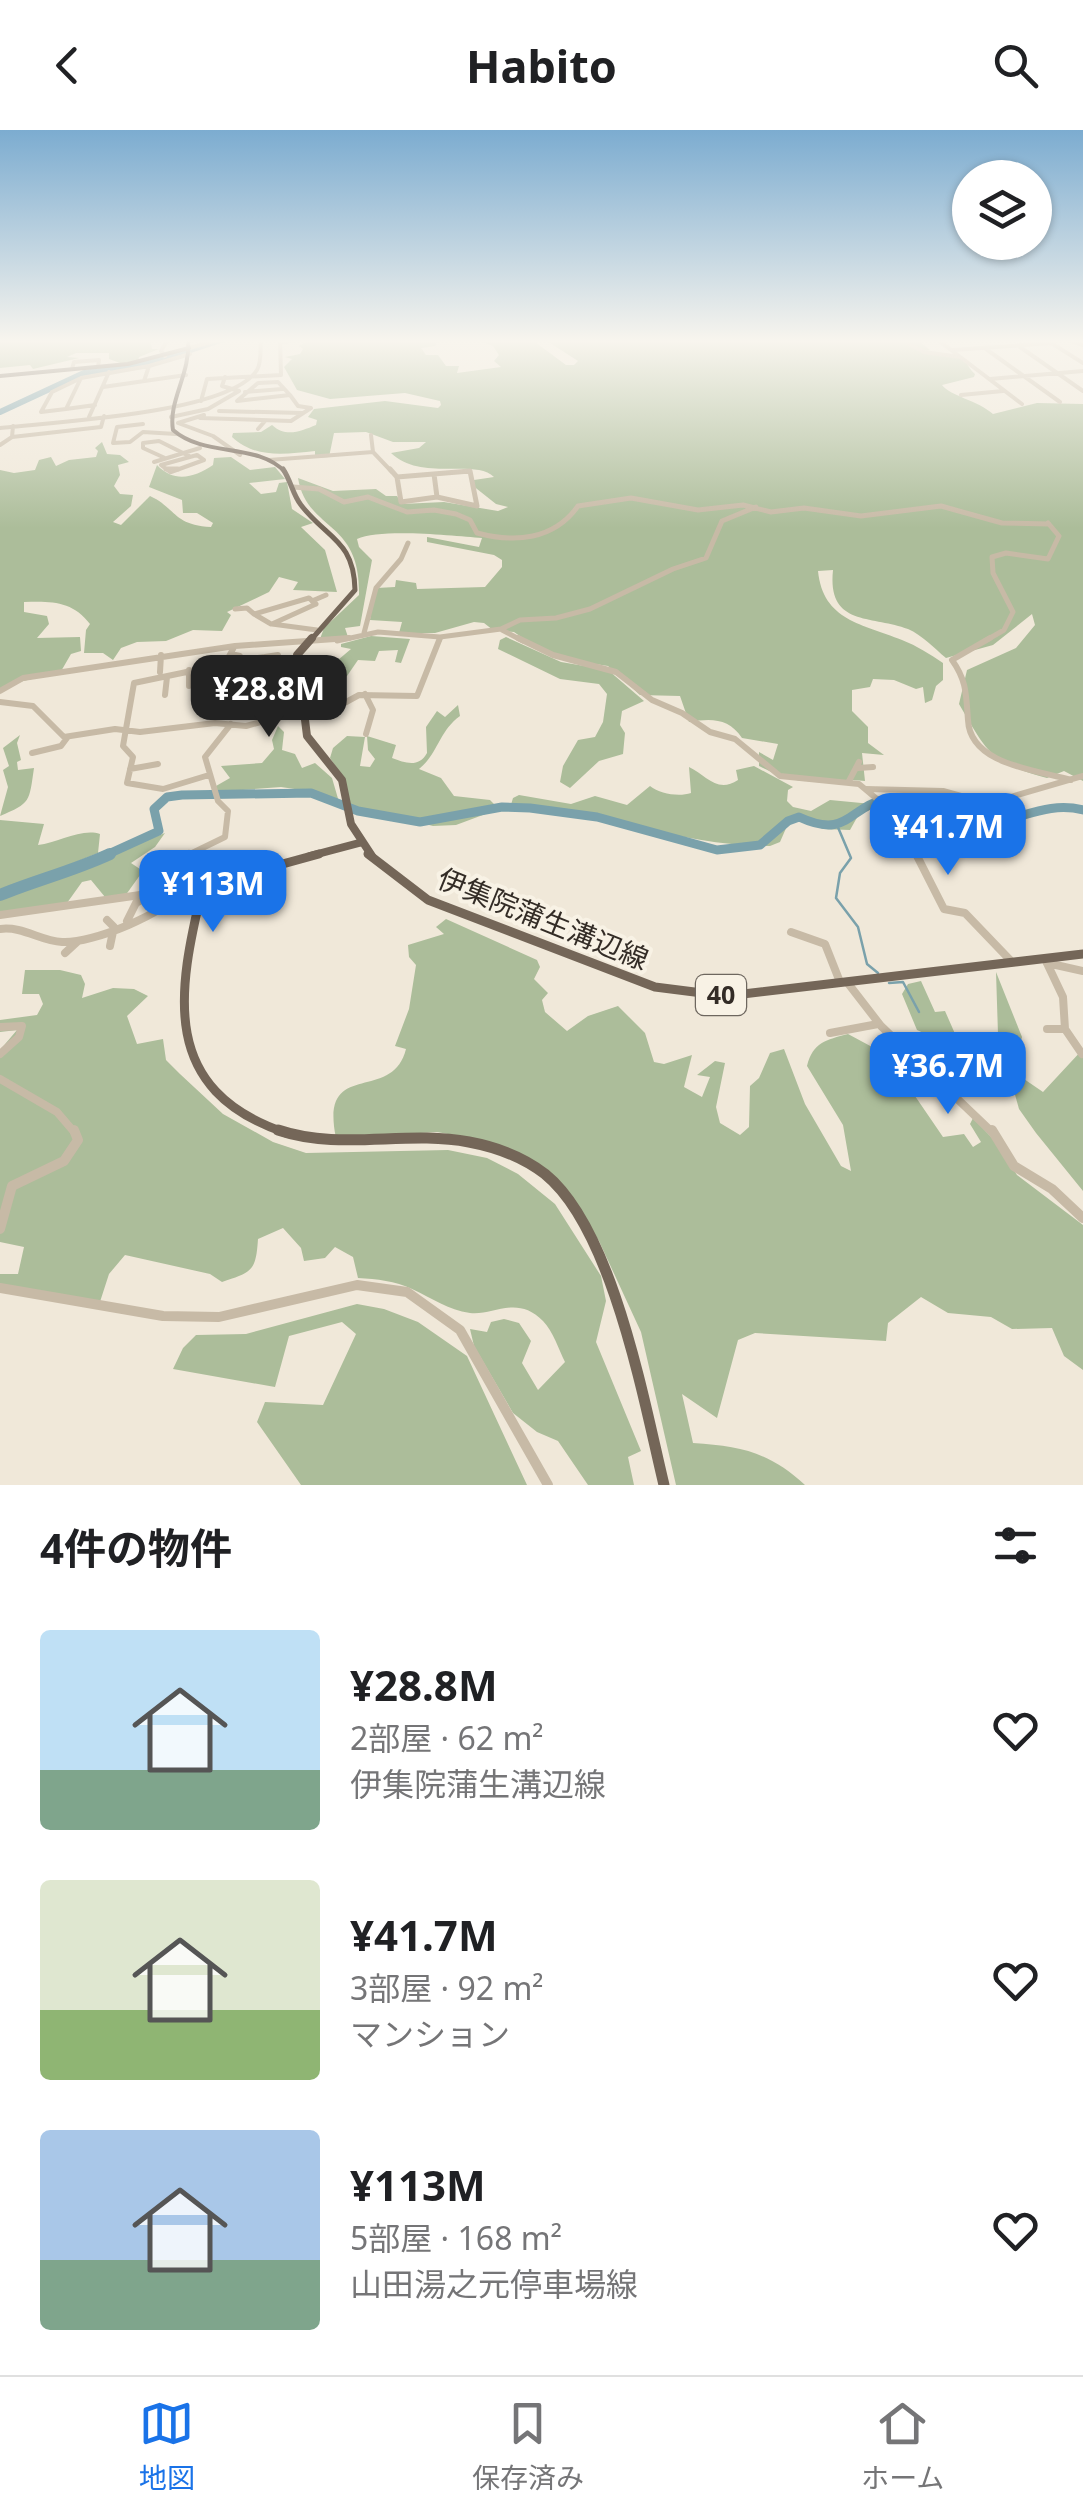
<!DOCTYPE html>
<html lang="ja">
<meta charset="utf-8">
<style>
:root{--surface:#fff;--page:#f6f6f6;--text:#202124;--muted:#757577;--line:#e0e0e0;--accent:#1a73e8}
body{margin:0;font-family:"Noto Sans","Noto Sans JP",sans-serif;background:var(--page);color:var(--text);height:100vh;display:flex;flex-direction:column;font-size:38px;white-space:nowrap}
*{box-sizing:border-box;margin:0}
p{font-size:32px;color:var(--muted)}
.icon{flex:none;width:55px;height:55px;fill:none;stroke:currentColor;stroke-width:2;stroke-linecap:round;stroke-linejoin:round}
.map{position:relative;height:1355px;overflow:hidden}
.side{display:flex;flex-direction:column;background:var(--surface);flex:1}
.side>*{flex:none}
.controls{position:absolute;left:952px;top:30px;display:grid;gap:20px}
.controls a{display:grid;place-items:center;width:100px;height:100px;border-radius:50%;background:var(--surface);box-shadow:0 2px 8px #0004;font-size:50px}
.price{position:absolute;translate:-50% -85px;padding:0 22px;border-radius:20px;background:var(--accent);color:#fff;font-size:32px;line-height:65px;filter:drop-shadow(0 2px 5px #0008)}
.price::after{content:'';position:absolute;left:50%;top:60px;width:30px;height:22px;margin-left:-15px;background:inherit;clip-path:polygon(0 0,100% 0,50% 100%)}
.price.active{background:#222;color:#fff}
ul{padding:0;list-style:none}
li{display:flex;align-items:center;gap:30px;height:250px;padding:0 40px}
li span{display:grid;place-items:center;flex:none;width:280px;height:200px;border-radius:10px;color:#555}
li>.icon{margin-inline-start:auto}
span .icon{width:120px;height:120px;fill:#fffc;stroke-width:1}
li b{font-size:42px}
h2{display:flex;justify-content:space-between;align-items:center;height:120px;padding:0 40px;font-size:42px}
header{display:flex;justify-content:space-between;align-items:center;height:130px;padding:0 40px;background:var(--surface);font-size:45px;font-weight:700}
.dock{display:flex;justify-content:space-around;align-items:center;height:140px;border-top:2px solid var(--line);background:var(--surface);font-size:28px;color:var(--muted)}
.dock a{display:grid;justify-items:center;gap:5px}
.dock .active{color:var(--accent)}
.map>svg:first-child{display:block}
.green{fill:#acbd9a}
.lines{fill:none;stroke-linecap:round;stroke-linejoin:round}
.stream{stroke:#7aa1ab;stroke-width:2.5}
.river-far2{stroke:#7aa1ab;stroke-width:6}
.river-far1{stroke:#7aa1ab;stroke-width:9}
.river{stroke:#7aa1ab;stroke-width:12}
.minor-far4{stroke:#c7baa6;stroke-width:4}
.minor-far3{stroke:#c7baa6;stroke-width:5}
.minor-far2{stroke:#c7baa6;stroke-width:6}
.minor-far1{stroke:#c7baa6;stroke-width:8}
.minor{stroke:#c7baa6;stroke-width:10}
.major-far4{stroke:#746658;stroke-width:4}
.major-far3{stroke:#746658;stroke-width:5}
.major-far2{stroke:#746658;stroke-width:8}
.major-far1{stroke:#746658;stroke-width:9}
.major{stroke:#746658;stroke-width:11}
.labels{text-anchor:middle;stroke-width:8;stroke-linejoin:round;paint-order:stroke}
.shield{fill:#f8f2e5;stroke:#6e675f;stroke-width:2.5}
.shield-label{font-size:25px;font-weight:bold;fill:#332c26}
.street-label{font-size:28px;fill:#332c26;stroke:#f8f2e5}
</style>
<header><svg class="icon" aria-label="back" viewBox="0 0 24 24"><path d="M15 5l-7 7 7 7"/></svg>Habito<svg class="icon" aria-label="search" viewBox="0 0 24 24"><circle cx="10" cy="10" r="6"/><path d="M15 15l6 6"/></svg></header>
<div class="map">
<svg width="1083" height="1355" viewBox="0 0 1083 1355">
<rect width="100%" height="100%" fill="#f0e8d9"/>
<path class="green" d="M 0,209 L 150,209 L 152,219 L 159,219 L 139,227 L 138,232 L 123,234 L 109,229 L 109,223 L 76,223 L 67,227 L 79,228 L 33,239 L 30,235 L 0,238 Z
M 311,209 L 439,209 L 435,216 L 421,218 L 426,225 L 438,225 L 446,236 L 459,236 L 457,243 L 501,237 L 494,231 L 499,225 L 493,216 L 475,209 L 531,209 L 566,235 L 574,235 L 578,231 L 544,209 L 916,209 L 930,220 L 924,221 C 935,225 948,222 958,226 C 968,231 967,237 975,244 L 974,247 L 942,255 C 950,266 977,270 993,284 L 1037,273 L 1083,274 L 1083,651 L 1064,641 L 1047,648 C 989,632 988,623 959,574 L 967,540 L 1016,518 L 1035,495 L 1032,484 L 993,515 L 946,528 C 934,518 922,505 908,499 C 872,485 827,497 833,440 L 818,441 C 823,491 863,494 902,510 C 917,516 930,524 943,533 L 943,550 L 936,556 L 932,570 L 925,573 L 923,557 L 916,559 L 894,550 L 873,549 L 870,557 L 852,560 L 852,581 L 868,597 L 868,613 L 884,625 L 862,623 L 865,651 C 814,646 811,662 759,636 L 759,622 L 773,630 L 778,614 L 742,608 C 729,588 711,588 689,592 L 680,566 L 640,565 L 608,536 L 570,530 L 536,517 L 514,502 L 493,500 L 484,493 L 474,492 L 435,503 L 399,503 L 402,492 L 370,490 L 374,461 L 377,458 L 395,457 L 396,450 L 416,453 L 417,459 L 485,457 L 502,437 L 502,430 L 494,425 L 427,412 L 427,407 L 479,417 L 482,408 C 454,406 381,398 357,409 L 359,417 L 372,430 L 360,496 L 345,498 L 348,507 L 320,509 L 324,498 L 359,465 C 361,389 307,402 298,348 L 333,361 L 376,359 L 386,366 L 397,366 L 402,374 L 444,372 L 498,381 L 508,377 L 496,374 L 472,355 L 474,350 L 494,347 C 475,328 421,352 391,323 L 419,318 L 426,312 L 393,312 L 366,302 L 334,303 L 329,327 L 315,328 L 315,321 C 285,324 256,329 232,307 L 233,303 L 261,302 L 272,295 C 286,308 301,301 316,295 L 317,290 L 308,287 L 314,279 L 385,271 L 438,278 L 441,275 L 440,271 L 405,263 L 330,269 L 297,260 L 284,237 L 292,229 L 285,227 L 300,224 L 303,219 L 299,216 Z
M 102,312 L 107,324 L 120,325 L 129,332 L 118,335 L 120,345 L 114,356 L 120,364 L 133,365 L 131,376 L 113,392 L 121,395 L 150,366 C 176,378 173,395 211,397 L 213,393 L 197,383 L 183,383 L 182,370 L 149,357 L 157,335 C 174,353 194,348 213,335 L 214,328 L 231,327 L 250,340 L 275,337 L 285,349 L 249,353 L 261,364 L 276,362 L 279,353 L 287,352 L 292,379 L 313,393 L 301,397 L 325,420 L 337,462 L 293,460 L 298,452 L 279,447 L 269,462 L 227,482 L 231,485 L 222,501 L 193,500 L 166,511 L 137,512 L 121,518 L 113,530 L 103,523 L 84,523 L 86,500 L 90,494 C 73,471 51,471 24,472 L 24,482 L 47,486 L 49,494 L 37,508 L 80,507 L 81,521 L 71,524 L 60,543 L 23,551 L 0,561 L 0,340 L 14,343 L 35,340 L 39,330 L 51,327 L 56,336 L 69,330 L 96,327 L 98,321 L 95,318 Z
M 371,506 L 410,509 L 401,533 L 395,532 L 398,520 L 379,521 L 375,531 L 358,530 L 347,546 L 333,550 L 325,541 L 351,519 L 341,517 L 341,514 Z
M 506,507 L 561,532 L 608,540 L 644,571 L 622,581 L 620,595 L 625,603 L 623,624 L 599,631 L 570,658 L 560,652 L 563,636 L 578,610 L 595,607 L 603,592 L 607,564 L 599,554 L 560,549 L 498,519 L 500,510 Z
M 458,575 L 460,586 C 439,601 438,624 419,639 L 441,648 L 454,666 L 490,670 L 499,679 L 456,695 L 433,696 L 350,675 L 344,649 L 330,628 L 333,618 L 347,606 L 365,607 L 360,636 L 370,637 L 375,629 L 368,620 L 367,606 L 396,615 L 392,628 C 405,633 419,638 427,623 L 426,597 L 437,581 L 445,587 Z
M 278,596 L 284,602 L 282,620 L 295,624 L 302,638 L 315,633 L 332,648 L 339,672 L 315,662 L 281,657 L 216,662 L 216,656 L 230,648 L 221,636 L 262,633 L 274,619 L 272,610 Z
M 20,605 L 17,613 L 21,630 L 17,632 L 18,640 L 34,638 C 29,672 31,673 0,686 L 8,657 L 3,640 L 9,636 L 3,618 Z
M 754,636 L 793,657 L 788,660 L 787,671 L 793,677 L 811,681 L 830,670 L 872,674 L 859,684 L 850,700 L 823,699 L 802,689 L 787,696 L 780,712 L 770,716 C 681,716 599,681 510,678 L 513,668 L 519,665 L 571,674 L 595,666 L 627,675 L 650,656 C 660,664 679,667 691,663 L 689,637 C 706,645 717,664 738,650 L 736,640 Z
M 0,690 L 44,694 L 38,715 C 58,713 81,698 100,704 L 98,723 L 71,734 L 68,741 L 165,703 L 155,717 L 131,733 L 143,741 L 125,766 L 105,767 L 91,750 L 82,752 L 67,773 L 0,785 Z
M 446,789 L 537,830 L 540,837 L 534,849 L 548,863 L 542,870 L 545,882 L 567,901 L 588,886 L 618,876 L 645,903 L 654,932 L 664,934 L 692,925 L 684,957 L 702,967 L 710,947 L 697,945 L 715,931 L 725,933 L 716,977 L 720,993 L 740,1005 L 749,997 L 750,956 L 759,948 L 770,923 L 784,919 L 805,974 L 841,1036 L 851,1041 L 843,995 L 807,936 C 813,912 826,910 848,904 L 887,925 L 943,1007 L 964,1004 L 973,1017 L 981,1012 L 970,994 L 973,988 L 995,1011 L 1017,1045 L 1083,1095 L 1083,1240 L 1064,1226 L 1052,1198 L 1012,1199 L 991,1187 L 948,1183 L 921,1167 L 888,1193 L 886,1211 L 755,1203 L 738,1210 L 717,1288 L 682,1264 L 693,1313 C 741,1316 769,1322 805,1355 L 676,1355 L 641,1202 L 599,1111 L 572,1070 L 537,1041 L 481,1010 L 437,1002 L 336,1008 C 319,927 392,975 406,919 L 395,916 L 409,879 L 416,835 L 409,827 L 408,815 L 444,804 L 436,797 Z
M 25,840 L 60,840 L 81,845 L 85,854 L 82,868 L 113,858 L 134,859 L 148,866 L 127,886 L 137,914 L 163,909 L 166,930 L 180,944 L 223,984 L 273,1012 L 306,1023 L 448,1020 L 487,1028 L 518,1044 L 555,1074 L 601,1146 L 606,1171 L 596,1212 L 641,1321 L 628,1327 L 634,1355 L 588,1355 L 558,1311 L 537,1302 L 513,1283 L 474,1216 L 470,1199 L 487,1202 L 491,1192 L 504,1189 L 519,1193 L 531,1211 L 522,1233 L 538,1260 L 565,1232 C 559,1220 553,1201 543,1191 C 517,1164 493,1186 470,1183 C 448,1180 432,1168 412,1159 C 395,1151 377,1149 358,1148 L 353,1127 L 335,1117 L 325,1128 L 304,1131 L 301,1118 L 283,1098 L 258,1109 C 256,1141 252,1142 222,1152 L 210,1144 L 125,1125 L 109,1144 L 98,1178 L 0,1157 L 0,1144 L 18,1144 L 24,1117 L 0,1112 L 0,920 L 17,900 L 0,902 L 0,890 L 37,885 L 43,874 L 39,864 L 22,864 Z
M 996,842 L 1022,907 L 1016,933 L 1024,949 L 1043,962 L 1083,919 L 1083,1061 L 1036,1003 L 1019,979 L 1014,961 L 956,918 L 917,900 L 902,864 L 908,854 L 921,851 L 935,882 L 945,881 L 956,906 L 998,904 Z
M 357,1174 L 384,1179 L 418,1192 L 467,1226 L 527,1355 L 301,1355 L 257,1292 L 265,1272 L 323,1275 L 356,1204 L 342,1192 L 289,1206 L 275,1257 L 173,1239 L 183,1218 L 196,1205 L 246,1204 Z"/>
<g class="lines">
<path class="stream" d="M 837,695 L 851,728 L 840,743 L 836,768 L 858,797 L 867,834 L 878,843
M 889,853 L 903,852 L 919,882"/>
<path class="river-far2" d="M 0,282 L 84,243 L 154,232 L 224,209"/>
<path class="river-far1" d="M 104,726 L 159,701 L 154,679 L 167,667 L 182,665 L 311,663 L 358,681 L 420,692 L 502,677 L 530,678 L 597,687 L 717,720 L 760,715 L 788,691 L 799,687 C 853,712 848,670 897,668 C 932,667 951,694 977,694 C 1015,694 1044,670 1083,680"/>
<path class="river" d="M 0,765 C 37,750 73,741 110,724"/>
<path class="minor-far4" d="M 900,209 L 924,222 L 960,227
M 950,209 L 938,210 L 1022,274
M 1045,209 L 1083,233
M 1065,209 L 1083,215
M 280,213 L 299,209
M 1020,217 L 1083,261
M 189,218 L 221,209
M 986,219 L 1060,272
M 953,220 L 1052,213
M 165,226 L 161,221 L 168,209
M 72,239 L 74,232 L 99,230 L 98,237
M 990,249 L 1083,241
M 144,251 L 149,236 L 190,224
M 278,252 L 290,265 L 237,271 L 258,253 Z
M 103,257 L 186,245
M 245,262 L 282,259
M 961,265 L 1003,261
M 201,271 L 207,249 L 281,245 L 280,209
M 95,275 L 66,279 L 81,248 L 149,236
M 66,279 L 41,282 L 52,262 L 79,249
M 219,281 L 302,283
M 89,287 L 109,242
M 171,287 L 208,279 L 239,261 L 222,256 L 225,247
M 200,288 L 291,291 L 311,278 L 298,276 L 290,265
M 178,293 L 213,306 L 240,325
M 178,293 L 204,285
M 143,294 L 117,297 L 113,313 L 130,312 L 143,302
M 0,298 C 52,292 229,284 257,240 C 262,232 260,218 261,209
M 258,299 L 265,291
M 143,302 L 176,304
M 371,305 L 373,322 L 392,342
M 12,307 L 101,297 L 104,286
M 0,315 L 12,307 L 13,296
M 165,328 L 143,318 L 143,313 L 159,311 L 189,326
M 269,330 L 373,322
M 154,332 L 200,318
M 170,342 L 161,335 L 197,325 L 204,330 L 171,342
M 461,342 L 470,342"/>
<path class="minor-far3" d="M 166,339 L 178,339
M 390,339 L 397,347
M 470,341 L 477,376 L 437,367 L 401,372 L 397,347 Z
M 434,344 L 437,367
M 293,357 L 319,359 L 344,372 L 368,367 L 407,382 L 434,380 L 456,384 L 470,390 L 477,403 C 515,413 554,410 578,376 L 631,368 L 698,380 L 743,375 L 771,382 L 804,378 L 861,386 L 941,376 L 1002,393 L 1049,394
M 312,471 L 326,465
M 316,474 L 272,494 L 317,500
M 235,479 L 247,478 L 254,484
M 271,494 L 254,484 L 309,468 L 316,474
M 502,500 L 523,511
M 364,503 L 376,458 L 401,429 L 408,413
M 337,511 L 378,502 L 440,507 L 501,499 L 520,490 L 556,488 L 590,479 L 673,439 L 706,428 L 722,391 L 756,377
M 439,511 L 440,507
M 985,511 L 1004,500 L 1013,482 L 993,443 L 992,427 L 1006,423 L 1048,429 L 1059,406 L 1048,393"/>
<path class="minor-far2" d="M 518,508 L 553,525 L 616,542 L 652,570 L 682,583 L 710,602 L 735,609 L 780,646 L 859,654 L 914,700 L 911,715 L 917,726
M 990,508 L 952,530 C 967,551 966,565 968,590 C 970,635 1037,640 1071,650
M 231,524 L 240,526 L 245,539 L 239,547
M 265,527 L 278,525
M 245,530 L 265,527 L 278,589
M 201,539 L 202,553
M 189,540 L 189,556
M 160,542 L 161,525
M 0,561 L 23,548 L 235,516 L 349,508
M 271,564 L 299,558
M 365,564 L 373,580 L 366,604
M 165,565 L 167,547
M 0,572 L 33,576 L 64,607 L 115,599 L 140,602 L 215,593 L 246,596 L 304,580
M 305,586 L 328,582 L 359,565 L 417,566 L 440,508
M 32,623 L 61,616 L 67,608
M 858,638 L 873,637
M 130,639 L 158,634
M 209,645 L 163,659 L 127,653 L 133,627 L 123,616 L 134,553 L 225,534 L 234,517
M 849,651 L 859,632
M 866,659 L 943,661 L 979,671 L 997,671 L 1083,646
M 186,726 L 225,707 L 228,681 L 218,671 L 205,627 L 231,594"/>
<path class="minor-far1" d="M 916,724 L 944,779 L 965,783 L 1012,832
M 160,763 L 189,724
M 0,785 L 203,756
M 107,790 L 114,797 L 110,816
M 127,791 L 136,773 L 147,767
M 0,799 C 23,796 40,811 62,812 C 92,814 167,783 184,759
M 791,802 L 825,814 L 840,852
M 65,823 L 78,811
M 1045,829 L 1063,867 L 1065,899 L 1082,924
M 1047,833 L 1083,841
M 847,852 L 881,896 L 993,1003
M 0,897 L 22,896 L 19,907 L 0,924
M 1047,899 L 1065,899
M 830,903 L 878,894
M 882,918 L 889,921 L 900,911
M 930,946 L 965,926 L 990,946
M 0,949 L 57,982 L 75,1003"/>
<path class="minor" d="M 992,1000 L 1014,1036 L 1052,1059 L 1083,1088
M 0,1099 L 12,1056 L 64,1031 L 78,1010 L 74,1000
M 0,1158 L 163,1186 L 219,1187 L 357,1155 L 407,1162 L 460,1200 L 548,1355"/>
<path class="major-far4" d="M 188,209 C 191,244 168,270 173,300 C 205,328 257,312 285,342
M 0,246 L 128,234 L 189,218"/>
<path class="major-far3" d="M 283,339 C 291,351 293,365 301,375 C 327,409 354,410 355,460 L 310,511"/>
<path class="major-far2" d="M 312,508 L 297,525 L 307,606 L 342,650 L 351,694 L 372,726
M 310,726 L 359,713"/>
<path class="major-far1" d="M 368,724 L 428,770 L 655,857 L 726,866 L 1083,824
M 286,1003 C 159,960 177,863 203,756 L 319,724"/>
<path class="major" d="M 278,1000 C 340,1021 406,1000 469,1012 C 496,1017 523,1027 545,1044 C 613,1099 644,1272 664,1355"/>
</g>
<linearGradient id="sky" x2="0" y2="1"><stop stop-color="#7cacd0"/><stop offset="0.53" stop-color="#f8f5ee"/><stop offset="1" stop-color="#f8f5ee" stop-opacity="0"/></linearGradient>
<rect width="1083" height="398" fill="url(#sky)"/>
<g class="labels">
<rect class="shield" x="696" y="845" width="50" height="40" rx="8"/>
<g class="shield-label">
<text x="721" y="874">40</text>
</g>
<g class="street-label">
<text transform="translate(543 789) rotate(22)" y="10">伊集院蒲生溝辺線</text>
</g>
</g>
</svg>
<div class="controls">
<a><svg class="icon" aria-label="layers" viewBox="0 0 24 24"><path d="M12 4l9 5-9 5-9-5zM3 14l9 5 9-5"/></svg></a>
</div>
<b class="price active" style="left:269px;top:610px">¥28.8M</b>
<b class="price" style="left:948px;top:748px">¥41.7M</b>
<b class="price" style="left:213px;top:805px">¥113M</b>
<b class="price" style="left:948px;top:987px">¥36.7M</b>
</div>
<section class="side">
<h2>4件の物件<svg class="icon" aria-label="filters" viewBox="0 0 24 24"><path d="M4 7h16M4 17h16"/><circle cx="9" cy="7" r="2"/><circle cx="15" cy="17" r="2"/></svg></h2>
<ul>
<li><span style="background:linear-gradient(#bfe0f5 70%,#7fa58c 0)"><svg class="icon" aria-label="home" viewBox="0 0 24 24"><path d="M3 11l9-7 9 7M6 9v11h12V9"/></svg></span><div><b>¥28.8M</b><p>2部屋 · 62 m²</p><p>伊集院蒲生溝辺線</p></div><svg class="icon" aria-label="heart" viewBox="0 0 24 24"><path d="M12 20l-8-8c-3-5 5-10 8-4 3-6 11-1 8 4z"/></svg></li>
<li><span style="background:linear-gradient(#dfe7d0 65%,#8fb573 0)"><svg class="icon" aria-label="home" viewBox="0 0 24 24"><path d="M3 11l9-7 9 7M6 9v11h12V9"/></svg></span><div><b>¥41.7M</b><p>3部屋 · 92 m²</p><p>マンション</p></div><svg class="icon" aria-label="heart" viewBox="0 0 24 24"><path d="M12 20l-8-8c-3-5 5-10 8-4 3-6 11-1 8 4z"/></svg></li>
<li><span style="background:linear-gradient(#a9c7e8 65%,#7fa58c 0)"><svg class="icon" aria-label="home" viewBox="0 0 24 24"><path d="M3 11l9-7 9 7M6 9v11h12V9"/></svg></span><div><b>¥113M</b><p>5部屋 · 168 m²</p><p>山田湯之元停車場線</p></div><svg class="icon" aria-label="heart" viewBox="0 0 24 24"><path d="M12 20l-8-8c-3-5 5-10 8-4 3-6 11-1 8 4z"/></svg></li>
</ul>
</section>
<nav class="dock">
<a class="active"><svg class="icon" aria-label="map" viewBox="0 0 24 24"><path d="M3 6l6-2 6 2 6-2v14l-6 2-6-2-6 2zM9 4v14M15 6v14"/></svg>地図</a>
<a><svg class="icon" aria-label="saved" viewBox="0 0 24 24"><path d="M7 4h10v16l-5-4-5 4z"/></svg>保存済み</a>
<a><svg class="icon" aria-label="home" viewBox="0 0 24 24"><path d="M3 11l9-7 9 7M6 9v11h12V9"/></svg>ホーム</a>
</nav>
